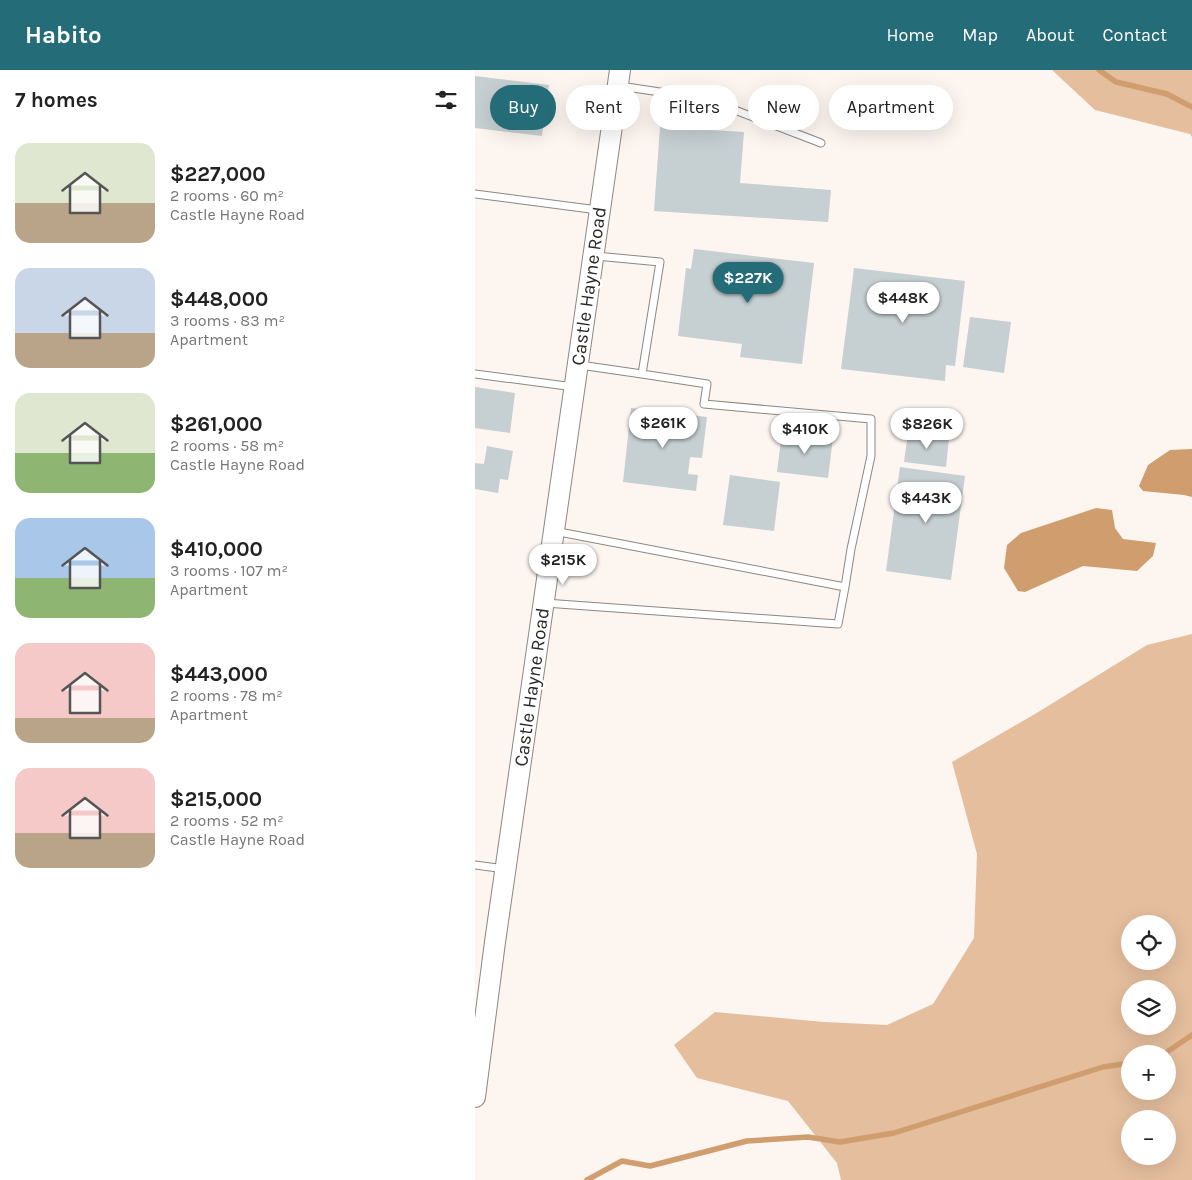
<!DOCTYPE html>
<meta charset="utf-8">
<style>
:root{--surface:#fff;--page:#f2f2f2;--text:#222;--muted:#767676;--accent:#246c78}
body{margin:0;font-family:Karla,sans-serif;background:var(--page);color:var(--text);height:100vh;display:flex;flex-direction:column;font-size:19px;white-space:nowrap}
*{box-sizing:border-box;margin:0}
p{font-size:16px;color:var(--muted)}
.icon{flex:none;width:28px;height:28px;fill:none;stroke:currentColor;stroke-width:2;stroke-linecap:round;stroke-linejoin:round}
.map{position:relative;flex:1;overflow:hidden}
.details{display:flex;flex-direction:column;background:var(--surface);width:475px}
.details>*{flex:none}
.hud{position:absolute;left:15px;top:15px;width:475px;height:45px;display:flex;gap:10px}
.fabs{position:absolute;left:646px;top:845px;display:grid;gap:10px}
.fabs a{display:grid;place-items:center;width:55px;height:55px;border-radius:50%;background:var(--surface);box-shadow:0 5px 20px #0002;font-size:25px}
.price{position:absolute;translate:-50% -42px;padding:0 11px;border-radius:18px;background:#fff;color:#222;font-size:16px;line-height:32px;filter:drop-shadow(0 1px 2px #0008)}
.price::after{content:'';position:absolute;left:50%;top:30px;width:15px;height:11px;margin-left:-8px;background:inherit;clip-path:polygon(0 0,100% 0,50% 100%)}
.price.active{background:var(--accent);color:#fff}
ul{padding:0;list-style:none}
li{display:flex;align-items:center;gap:15px;height:125px;padding:0 15px}
li span{display:grid;place-items:center;flex:none;width:140px;height:100px;border-radius:15px;color:#555}
li>.icon{margin-inline-start:auto}
span .icon{width:60px;height:60px;fill:#fffc;stroke-width:1}
li b{font-size:21px}
h2{display:flex;justify-content:space-between;align-items:center;height:60px;padding:0 15px;font-size:21px}
.tag{padding:0 18px;border-radius:22px;background:var(--surface);box-shadow:0 5px 20px #0002;font-size:18px;line-height:45px}
.tag.active{background:var(--accent);color:#fff}
header{display:flex;align-items:center;gap:30px;box-sizing:border-box;height:70px;padding:0 25px;background:var(--accent);color:#fff}
header strong{font-size:24px}
nav{display:flex;gap:28px;margin-inline-start:auto;font-size:18px}
main{display:flex;flex:1;min-height:0}
.map>svg:first-child{display:block}
.green{fill:#e4be9d;fill-rule:evenodd}
.water{fill:#d09d6e}
.lines{fill:none;stroke-linecap:round;stroke-linejoin:round}
.stream{stroke:#d09d6e;stroke-width:5.5}
.building{fill:#c6cfd1}
.lane-casing{stroke:#8d8782;stroke-width:9}
.secondary-casing{stroke:#8d8782;stroke-width:22}
.lane{stroke:#fff;stroke-width:7}
.secondary{stroke:#fff;stroke-width:20}
.labels{text-anchor:middle;stroke-width:5;stroke-linejoin:round;paint-order:stroke}
.street-label{font-size:19px;fill:#2a2826;stroke:#fff}
</style>
<header>
<strong>Habito</strong>
<nav><a>Home</a><a>Map</a><a>About</a><a>Contact</a></nav>
</header>
<main>
<section class="details">
<h2>7 homes<svg class="icon" aria-label="filters" viewBox="0 0 24 24"><path d="M4 7h16M4 17h16"/><circle cx="9" cy="7" r="2"/><circle cx="15" cy="17" r="2"/></svg></h2>
<ul>
<li><span style="background:linear-gradient(#dfe7d0 60%,#b9a48a 0)"><svg class="icon" aria-label="home" viewBox="0 0 24 24"><path d="M3 11l9-7 9 7M6 9v11h12V9"/></svg></span><div><b>$227,000</b><p>2 rooms · 60 m²</p><p>Castle Hayne Road</p></div></li>
<li><span style="background:linear-gradient(#c9d6e8 65%,#b9a48a 0)"><svg class="icon" aria-label="home" viewBox="0 0 24 24"><path d="M3 11l9-7 9 7M6 9v11h12V9"/></svg></span><div><b>$448,000</b><p>3 rooms · 83 m²</p><p>Apartment</p></div></li>
<li><span style="background:linear-gradient(#dfe7d0 60%,#8fb573 0)"><svg class="icon" aria-label="home" viewBox="0 0 24 24"><path d="M3 11l9-7 9 7M6 9v11h12V9"/></svg></span><div><b>$261,000</b><p>2 rooms · 58 m²</p><p>Castle Hayne Road</p></div></li>
<li><span style="background:linear-gradient(#a9c7e8 60%,#8fb573 0)"><svg class="icon" aria-label="home" viewBox="0 0 24 24"><path d="M3 11l9-7 9 7M6 9v11h12V9"/></svg></span><div><b>$410,000</b><p>3 rooms · 107 m²</p><p>Apartment</p></div></li>
<li><span style="background:linear-gradient(#f6c9c9 75%,#b9a48a 0)"><svg class="icon" aria-label="home" viewBox="0 0 24 24"><path d="M3 11l9-7 9 7M6 9v11h12V9"/></svg></span><div><b>$443,000</b><p>2 rooms · 78 m²</p><p>Apartment</p></div></li>
<li><span style="background:linear-gradient(#f6c9c9 65%,#b9a48a 0)"><svg class="icon" aria-label="home" viewBox="0 0 24 24"><path d="M3 11l9-7 9 7M6 9v11h12V9"/></svg></span><div><b>$215,000</b><p>2 rooms · 52 m²</p><p>Castle Hayne Road</p></div></li>
</ul>
</section>
<div class="map">
<svg width="717" height="1110" viewBox="0 0 717 1110">
<rect width="100%" height="100%" fill="#fcf5f0"/>
<path class="green" d="M 577,0 L 717,0 L 717,67 L 715,64 L 620,40 Z
M 717,564 L 717,1110 L 366,1110 L 362,1093 L 313,1031 L 222,1008 L 199,975 L 240,942 L 349,952 L 412,955 L 458,934 L 499,868 L 502,784 L 477,692 L 560,644 L 672,575 ZM 655,854 L 692,854 L 692,891 L 655,891 ZM 655,919 L 692,919 L 692,956 L 655,956 ZM 655,984 L 692,984 L 692,1021 L 655,1021 ZM 655,1049 L 692,1049 L 692,1086 L 655,1086 Z"/>
<path class="water" d="M 717,379 L 717,427 L 709,425 L 668,421 L 664,416 L 673,395 L 695,380 Z
M 621,438 L 637,440 L 640,458 L 648,469 L 681,473 L 678,486 L 662,501 L 608,496 L 550,522 L 543,521 L 529,498 L 532,475 L 546,463 Z"/>
<g class="lines">
<path class="stream" d="M 624,0 L 641,12 L 692,24 L 717,37
M 689,984 L 717,965
M 112,1110 L 147,1091 L 175,1096 L 272,1071 L 333,1067 L 365,1072 L 419,1063 L 628,997 L 655,993"/>
</g>
<path class="building" d="M 0,6 L 74,15 L 67,66 L 0,58 Z
M 185,57 L 269,62 L 265,113 L 356,120 L 353,152 L 179,141 Z
M 219,179 L 339,193 L 327,294 L 265,287 L 267,274 L 203,266 L 211,198 L 216,199 Z
M 379,198 L 490,211 L 480,296 L 471,295 L 470,311 L 366,299 Z
M 495,247 L 536,252 L 529,303 L 488,297 Z
M 0,317 L 40,323 L 35,363 L 0,358 Z
M 156,338 L 232,347 L 227,388 L 215,387 L 213,404 L 223,405 L 221,421 L 148,412 Z
M 307,361 L 358,368 L 353,408 L 302,402 Z
M 433,363 L 474,368 L 471,397 L 429,392 Z
M 12,376 L 38,381 L 33,410 L 25,409 L 23,423 L 0,419 L 0,393 L 9,394 Z
M 425,397 L 490,406 L 476,510 L 411,501 Z
M 255,405 L 305,412 L 299,461 L 248,455 Z"/>
<g class="lines">
<defs>
<path id="lane" d="M 145,16 L 231,29 L 346,73
M 0,124 L 123,140
M 105,295 L 167,304
M 0,304 L 99,317
M 79,461 L 370,517 L 376,479 L 396,386 L 396,349 L 229,334 L 232,314 L 167,304 L 185,192 L 121,186
M 70,533 L 363,554 L 370,517
M 0,795 L 30,799"/>
<path id="secondary" d="M 0,1027 L 20,872 L 145,0"/>
</defs>
<use href="#lane" class="lane-casing"/>
<use href="#secondary" class="secondary-casing"/>
<use href="#lane" class="lane"/>
<use href="#secondary" class="secondary"/>
</g>
<g class="labels">
<g class="street-label">
<text transform="translate(113 216) rotate(-82)" y="7">Castle Hayne Road</text>
<text transform="translate(56 617) rotate(-82)" y="7">Castle Hayne Road</text>
</g>
</g>
</svg>
<div class="fabs">
<a><svg class="icon" aria-label="locate" viewBox="0 0 24 24"><circle cx="12" cy="12" r="6"/><path d="M12 2v4M12 18v4M2 12h4M18 12h4"/></svg></a>
<a><svg class="icon" aria-label="layers" viewBox="0 0 24 24"><path d="M12 4l9 5-9 5-9-5zM3 14l9 5 9-5"/></svg></a>
<a>+</a>
<a>−</a>
</div>
<b class="price active" style="left:273px;top:234px">$227K</b>
<b class="price" style="left:428px;top:254px">$448K</b>
<b class="price" style="left:188px;top:379px">$261K</b>
<b class="price" style="left:452px;top:380px">$826K</b>
<b class="price" style="left:330px;top:385px">$410K</b>
<b class="price" style="left:451px;top:454px">$443K</b>
<b class="price" style="left:88px;top:516px">$215K</b>
<div class="hud">
<a class="tag active">Buy</a>
<a class="tag">Rent</a>
<a class="tag">Filters</a>
<a class="tag">New</a>
<a class="tag">Apartment</a>
</div>
</div>
</main>
